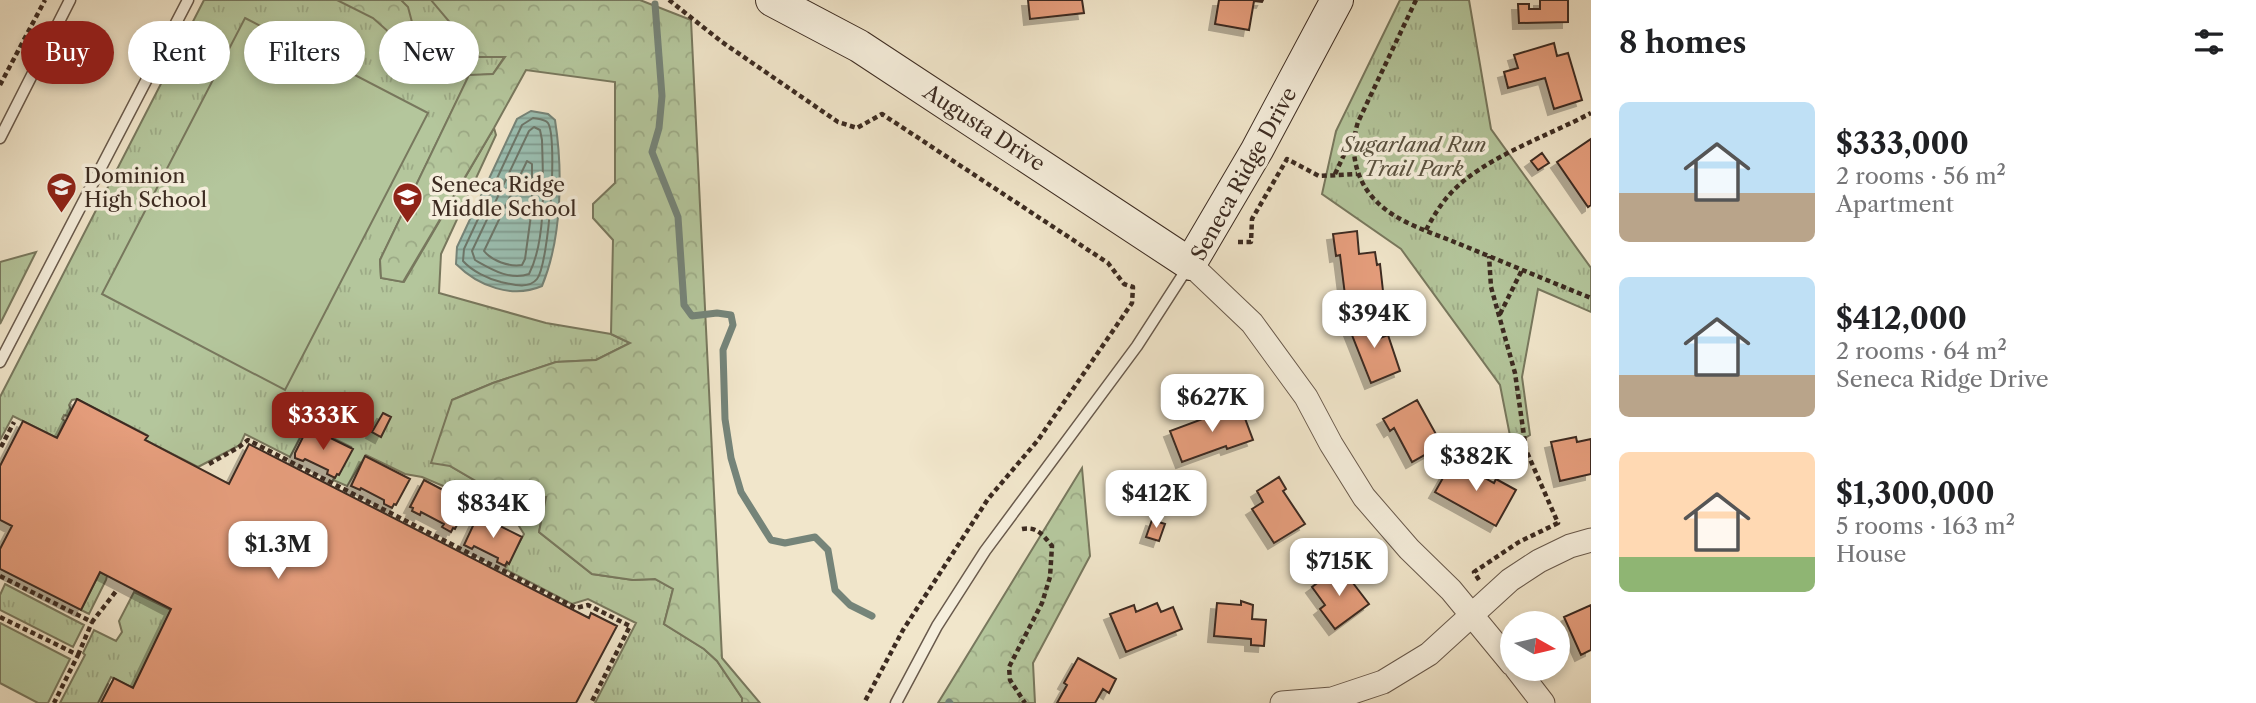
<!DOCTYPE html>
<meta charset="utf-8">
<style>
:root{--surface:#fff;--page:#f6f6f6;--text:#202124;--muted:#757577;--accent:#8f2418}
body{margin:0;font-family:"Libre Caslon Text",serif;background:var(--page);color:var(--text);height:100vh;display:flex;flex-direction:column;font-size:26px;white-space:nowrap}
*{box-sizing:border-box;margin:0}
p{font-size:23px;color:var(--muted)}
.icon{flex:none;width:38px;height:38px;fill:none;stroke:currentColor;stroke-width:2;stroke-linecap:round;stroke-linejoin:round}
.map{position:relative;flex:1;overflow:hidden}
.sheet{display:flex;flex-direction:column;background:var(--surface);width:665px}
.sheet>*{flex:none}
.top-card{position:absolute;left:21px;top:21px;width:665px;height:63px;display:flex;gap:14px}
.needle{width:46px;rotate:98deg}
.controls{position:absolute;left:1500px;top:611px;display:grid;gap:14px}
.controls a{display:grid;place-items:center;width:70px;height:70px;border-radius:50%;background:var(--surface);box-shadow:0 4px 10px #0003;font-size:35px}
.price{position:absolute;translate:-50% -60px;padding:0 16px;border-radius:14px;background:#fff;color:#222;font-size:23px;line-height:46px;filter:drop-shadow(0 2px 4px #0008)}
.price::after{content:'';position:absolute;left:50%;top:42px;width:21px;height:16px;margin-left:-10px;background:inherit;clip-path:polygon(0 0,100% 0,50% 100%)}
.price.selected{background:var(--accent);color:#fff}
ul{padding:0;list-style:none}
li{display:flex;align-items:center;gap:21px;height:175px;padding:0 28px}
li span{display:grid;place-items:center;flex:none;width:196px;height:140px;border-radius:10px;color:#555}
li>.icon{margin-inline-start:auto}
span .icon{width:84px;height:84px;fill:#fffc;stroke-width:1}
li b{font-size:30px}
h2{display:flex;justify-content:space-between;align-items:center;height:84px;padding:0 28px;font-size:30px}
.chip{padding:0 24px;border-radius:32px;background:var(--surface);box-shadow:0 4px 10px #0003;font-size:24px;line-height:63px}
.chip.selected{background:var(--accent);color:#fff}
main{display:flex;flex:1;min-height:0}
.map>svg:first-child{display:block}
.grass{fill:url(#grass-tufts);stroke:#78785e;stroke-width:2}
.forest{fill:url(#forest-crowns);stroke:#78785e;stroke-width:2}
.garden{fill:#b4c69c;stroke:#78785e;stroke-width:2}
.water{fill:url(#water-rules);stroke:#758479;stroke-width:2}
.lines{fill:none;stroke-linecap:round;stroke-linejoin:round}
.shore{stroke:#6c766a;stroke-width:2}
.stream{stroke:#758479;stroke-width:7}
.building{fill:#e69e7d;stroke:#3c2b21;stroke-width:2;filter:url(#shadow)}
.lane-casing{stroke:#695a4c;stroke-width:13}
.street-casing{stroke:#695a4c;stroke-width:25}
.secondary-casing{stroke:#3c2b21;stroke-width:34}
.path{stroke:#3c2b21;stroke-width:4.5;stroke-dasharray:5 3.5;stroke-linecap:butt}
.lane{stroke:#f6efdd;stroke-width:10}
.street{stroke:#f6efdd;stroke-width:23}
.secondary{stroke:#f6efdd;stroke-width:32}
.labels{text-anchor:middle;stroke-width:7;stroke-linejoin:round;paint-order:stroke}
.street-label{font-size:21px;fill:#3c2b21;stroke:#f6efdd}
.park-label{font-size:21px;font-style:italic;fill:#5a5240;stroke:#f6efdd}
.poi-label{font-size:21px;fill:#3c2b21;stroke:#f6efdd;text-anchor:start}
</style>
<main>
<div class="map">
<svg width="1591" height="703" viewBox="0 0 1591 703">
<defs>
<pattern id="grass-tufts" width="24" height="20" patternUnits="userSpaceOnUse" patternTransform="scale(1.75)"><rect width="24" height="20" fill="#b4c69c"/><path d="M3 7l-1-3M5 7V3M7 7l1-3M15 17l-1-3M17 17v-4M19 17l1-3" fill="none" stroke="#9caa86"/></pattern>
<pattern id="forest-crowns" width="20" height="18" patternUnits="userSpaceOnUse" patternTransform="scale(1.75)"><rect width="20" height="18" fill="#b4c69c"/><path d="M2 6a3 3 0 1 1 6 0M12 15a3 3 0 1 1 6 0" fill="none" stroke="#9caa86"/></pattern>
<pattern id="water-rules" width="6" height="5" patternUnits="userSpaceOnUse" patternTransform="scale(1.75)"><rect width="6" height="5" fill="#9bc0b3"/><path d="M0 2.5h6" fill="none" stroke="#809c91"/></pattern>
<filter id="shadow"><feDropShadow dx="-6" dy="6" stdDeviation="0" flood-color="#0004"/></filter>
</defs>
<rect width="100%" height="100%" fill="#f1e6cb"/>
<filter id="stains"><feTurbulence type="fractalNoise" baseFrequency=".00286" numOctaves="4"/><feColorMatrix values="0 0 0 0 .2 0 0 0 0 .09 0 0 0 0 .02 0 0 0 .5 -.17"/></filter>
<radialGradient id="worn" r=".72"><stop offset=".6" stop-color="#630" stop-opacity="0"/><stop offset="1" stop-color="#630" stop-opacity=".3"/></radialGradient>
<path class="grass" d="M 204,0 L 433,0 L 505,56 L 493,74 L 469,76 L 380,260 L 381,278 L 404,282 L 494,128 L 496,135 L 441,254 L 439,293 L 546,323 L 611,334 L 630,343 L 596,360 L 556,362 L 493,383 L 452,400 L 450,466 L 493,491 L 514,488 L 534,498 L 547,497 L 539,532 L 592,574 L 633,580 L 655,579 L 673,589 L 664,624 L 704,649 L 717,661 L 742,698 L 742,703 L 595,703 L 636,623 L 588,599 L 572,604 L 505,569 L 524,534 L 512,515 L 422,477 L 405,474 L 366,455 L 347,486 L 333,480 L 351,447 L 307,425 L 290,457 L 245,434 L 240,445 L 198,467 L 145,440 L 147,435 L 77,399 L 72,400 L 69,405 L 71,410 L 68,416 L 64,415 L 62,419 L 65,421 L 57,438 L 13,416 L 0,440 L 0,397 Z
M 1400,0 L 1469,0 L 1491,129 L 1591,268 L 1591,312 L 1538,289 L 1522,377 L 1530,435 L 1512,446 L 1500,385 L 1401,249 L 1322,194 L 1336,131 Z
M 36,252 L 0,324 L 0,262 Z
M 100,572 L 107,576 L 106,580 L 89,614 L 81,610 Z
M 5,584 L 84,625 L 73,647 L 0,610 L 0,595 Z
M 134,592 L 171,610 L 133,688 L 111,677 L 98,703 L 60,703 L 85,655 L 83,653 L 94,630 L 116,641 L 122,632 L 119,621 Z"/>
<path class="forest" d="M 337,0 L 401,0 L 408,7 L 417,41 L 400,42 L 373,18 Z
M 431,0 L 640,0 L 691,20 L 722,658 L 760,703 L 742,703 L 742,698 L 717,661 L 704,649 L 664,624 L 673,589 L 655,579 L 633,580 L 592,574 L 539,532 L 546,497 L 534,498 L 514,488 L 493,491 L 450,466 L 431,463 L 452,400 L 493,383 L 556,362 L 596,360 L 630,343 L 611,334 L 613,240 L 593,218 L 593,204 L 615,183 L 615,82 L 526,70 L 494,128 L 403,282 L 381,278 L 380,260 L 469,75 L 493,74 L 505,57 L 479,57 Z
M 1082,468 L 1090,556 L 1033,663 L 1035,703 L 938,703 Z"/>
<path class="garden" d="M 245,18 L 428,113 L 285,390 L 102,294 Z
M 0,623 L 70,659 L 48,703 L 38,703 L 0,683 Z"/>
<path class="water" d="M 531,111 L 548,114 L 555,120 C 563,171 562,238 542,286 C 512,299 478,286 456,264 L 457,247 L 517,119 Z"/>
<g class="lines">
<path class="shore" d="M 533,118 C 538,119 545,119 548,123 C 558,138 549,264 537,279 C 528,290 511,284 501,282 C 488,279 472,271 463,261 L 464,249 L 522,125 Z
M 534,127 L 540,130 L 542,140 C 543,179 547,239 529,274 C 510,281 491,269 475,260 L 472,251 L 529,131 Z
M 527,161 L 532,164 L 532,208 L 525,259 L 522,265 C 509,267 492,261 484,251 Z"/>
<path class="stream" d="M 655,4 L 662,96 L 659,128 L 652,152 L 678,217 L 684,305 L 692,316 L 717,313 L 731,315 L 733,325 L 723,350 L 725,419 L 731,458 L 741,492 L 771,540 L 785,543 L 815,537 L 828,550 L 835,590 L 850,605 L 872,616
M 949,702 L 950,703"/>
</g>
<path class="building" d="M 1028,0 L 1082,0 L 1084,13 L 1030,19 Z
M 1219,0 L 1263,0 L 1262,2 L 1254,1 L 1249,30 L 1215,24 Z
M 1540,0 L 1568,0 L 1568,22 L 1519,23 L 1518,4 L 1529,4 L 1529,9 L 1540,9 Z
M 1554,43 L 1557,56 L 1568,53 L 1582,100 L 1554,109 L 1545,78 L 1508,88 L 1504,72 L 1518,68 L 1514,55 Z
M 1591,139 L 1591,205 L 1588,207 L 1557,162 Z
M 1542,153 L 1549,163 L 1538,170 L 1531,161 Z
M 1357,231 L 1359,254 L 1375,252 L 1377,265 L 1380,264 L 1383,291 L 1345,295 L 1340,255 L 1336,256 L 1333,234 Z
M 1371,316 L 1380,338 L 1388,335 L 1400,371 L 1371,383 L 1348,325 Z
M 77,399 L 148,436 L 145,440 L 229,484 L 249,444 L 589,618 L 591,613 L 617,626 L 576,703 L 101,703 L 114,678 L 133,688 L 171,609 L 100,572 L 81,610 L 0,569 L 0,549 L 12,526 L 0,520 L 0,466 L 23,421 L 57,438 Z
M 1417,400 L 1442,445 L 1412,462 L 1394,428 L 1390,431 L 1383,419 Z
M 1240,405 L 1253,440 L 1227,449 L 1226,446 L 1182,462 L 1170,431 Z
M 383,413 L 391,417 L 381,437 L 372,432 Z
M 308,427 L 353,449 L 339,475 L 337,474 L 335,478 L 327,474 L 328,470 L 305,459 L 303,461 L 295,458 L 295,453 Z
M 1576,437 L 1577,442 L 1591,439 L 1591,474 L 1560,481 L 1551,442 Z
M 365,456 L 410,479 L 396,505 L 394,504 L 392,508 L 384,504 L 384,500 L 361,488 L 360,490 L 351,486 Z
M 1453,460 L 1494,483 L 1496,479 L 1516,490 L 1496,526 L 1435,492 Z
M 1279,477 L 1286,489 L 1283,491 L 1305,524 L 1274,543 L 1252,509 L 1263,502 L 1257,491 Z
M 424,480 L 468,503 L 455,529 L 453,528 L 451,532 L 442,527 L 444,524 L 421,512 L 420,515 L 412,511 L 413,508 L 410,507 Z
M 478,515 L 522,537 L 509,564 L 507,562 L 505,566 L 497,562 L 498,558 L 474,546 L 472,549 L 464,545 Z
M 1152,520 L 1165,524 L 1159,541 L 1146,537 Z
M 1340,566 L 1369,604 L 1335,629 L 1320,609 L 1325,605 L 1312,587 Z
M 1241,601 L 1253,605 L 1252,619 L 1266,620 L 1264,646 L 1251,645 L 1251,639 L 1214,636 L 1217,603 L 1241,605 Z
M 1157,603 L 1161,612 L 1173,607 L 1182,629 L 1126,652 L 1110,614 L 1134,605 L 1136,612 Z
M 1591,605 L 1591,650 L 1581,655 L 1564,617 Z
M 1078,658 L 1116,679 L 1109,693 L 1103,689 L 1095,703 L 1057,703 L 1067,685 L 1064,683 Z"/>
<g class="lines">
<defs>
<path id="lane" d="M 0,138 L 70,0
M 0,362 L 188,0
M 896,703 L 937,626 L 985,551 L 1137,346 L 1188,267"/>
<path id="street" d="M 1190,264 L 1252,323 L 1306,397 L 1331,444 L 1364,497 L 1409,549 L 1451,590 L 1512,664
M 1516,668 L 1543,703
M 1282,703 L 1332,699 L 1383,682 L 1429,654 L 1510,580 L 1539,561 L 1570,546 L 1591,540"/>
<path id="secondary" d="M 772,0 L 859,46 L 1190,264 L 1257,150 L 1337,0"/>
</defs>
<use href="#lane" class="lane-casing"/>
<use href="#street" class="street-casing"/>
<use href="#secondary" class="secondary-casing"/>
<path class="path" d="M 669,0 L 722,42 L 838,122 L 857,128 L 882,114 L 1108,263 L 1124,284 L 1133,287 L 1132,303 L 1038,440 L 988,499 L 903,630 L 864,703
M 1416,0 L 1358,122 C 1349,150 1355,180 1376,201 C 1396,222 1430,232 1457,243 C 1501,261 1546,280 1591,298
M 0,85 L 45,0
M 1335,174 L 1352,138
M 1426,230 C 1433,217 1440,205 1450,194 C 1482,158 1548,136 1591,113
M 1238,242 L 1251,242 L 1252,219 L 1287,159 L 1319,176 L 1357,174
M 1500,314 L 1522,270
M 1,447 L 14,422
M 209,464 L 239,447 L 248,440 L 576,608 L 588,605 L 630,626 L 591,703
M 1022,529 C 1037,526 1043,535 1052,546 L 1050,577 L 1042,603 L 1009,667 L 1010,680 L 1025,703
M 0,576 L 92,622 L 117,590
M 1479,580 L 1474,572 L 1519,542 L 1558,523 L 1526,450 L 1515,373 L 1491,287 L 1489,256
M 0,617 L 78,655 L 54,703
M 78,655 L 92,622"/>
<use href="#lane" class="lane"/>
<use href="#street" class="street"/>
<use href="#secondary" class="secondary"/>
</g>
<defs>
<symbol id="school-pin" viewBox="-11 -11 22 30"><path d="M0 17L-7.5 6A9.5 9.5 0 1 1 7.5 6Z" fill="#8f2418" stroke="#f6efdd"/><path d="M0-5L7-2L0 1L-7-2ZM-4 1L0 2.5L4 1V4Q0 6-4 4Z" fill="#fff"/></symbol>
</defs>
<g fill-rule="evenodd">
<use href="#school-pin" x="44" y="170" width="35" height="47"/>
<use href="#school-pin" x="390" y="180" width="35" height="47"/>
</g>
<g class="labels">
<g class="street-label">
<text transform="translate(984 128) rotate(33)" y="7">Augusta Drive</text>
<text transform="translate(1244 174) rotate(-61)" y="7">Seneca Ridge Drive</text>
</g>
<g class="park-label">
<text x="1414" y="152">Sugarland Run<tspan x="1414" dy="24">Trail Park</tspan></text>
</g>
<g class="poi-label">
<text x="84" y="183">Dominion<tspan x="84" dy="24">High School</tspan></text>
<text x="431" y="192">Seneca Ridge<tspan x="431" dy="24">Middle School</tspan></text>
</g>
</g>
<rect width="100%" height="100%" filter="url(#stains)"/>
<rect width="100%" height="100%" fill="url(#worn)"/>
</svg>
<div class="controls">
<a><svg class="needle" viewBox="-14 -14 28 28"><path d="M0-13l5 13h-10z" fill="#e53935"/><path d="M0 13l5-13h-10z" fill="#757577"/></svg></a>
</div>
<b class="price" style="left:1374px;top:350px">$394K</b>
<b class="price" style="left:1212px;top:434px">$627K</b>
<b class="price selected" style="left:323px;top:452px">$333K</b>
<b class="price" style="left:1476px;top:493px">$382K</b>
<b class="price" style="left:1156px;top:530px">$412K</b>
<b class="price" style="left:493px;top:540px">$834K</b>
<b class="price" style="left:278px;top:581px">$1.3M</b>
<b class="price" style="left:1339px;top:598px">$715K</b>
<div class="top-card">
<a class="chip selected">Buy</a>
<a class="chip">Rent</a>
<a class="chip">Filters</a>
<a class="chip">New</a>
</div>
</div>
<section class="sheet">
<h2>8 homes<svg class="icon" aria-label="filters" viewBox="0 0 24 24"><path d="M4 7h16M4 17h16"/><circle cx="9" cy="7" r="2"/><circle cx="15" cy="17" r="2"/></svg></h2>
<ul>
<li><span style="background:linear-gradient(#bfe0f5 65%,#b9a48a 0)"><svg class="icon" aria-label="home" viewBox="0 0 24 24"><path d="M3 11l9-7 9 7M6 9v11h12V9"/></svg></span><div><b>$333,000</b><p>2 rooms · 56 m²</p><p>Apartment</p></div></li>
<li><span style="background:linear-gradient(#bfe0f5 70%,#b9a48a 0)"><svg class="icon" aria-label="home" viewBox="0 0 24 24"><path d="M3 11l9-7 9 7M6 9v11h12V9"/></svg></span><div><b>$412,000</b><p>2 rooms · 64 m²</p><p>Seneca Ridge Drive</p></div></li>
<li><span style="background:linear-gradient(#ffd9b3 75%,#8fb573 0)"><svg class="icon" aria-label="home" viewBox="0 0 24 24"><path d="M3 11l9-7 9 7M6 9v11h12V9"/></svg></span><div><b>$1,300,000</b><p>5 rooms · 163 m²</p><p>House</p></div></li>
</ul>
</section>
</main>
